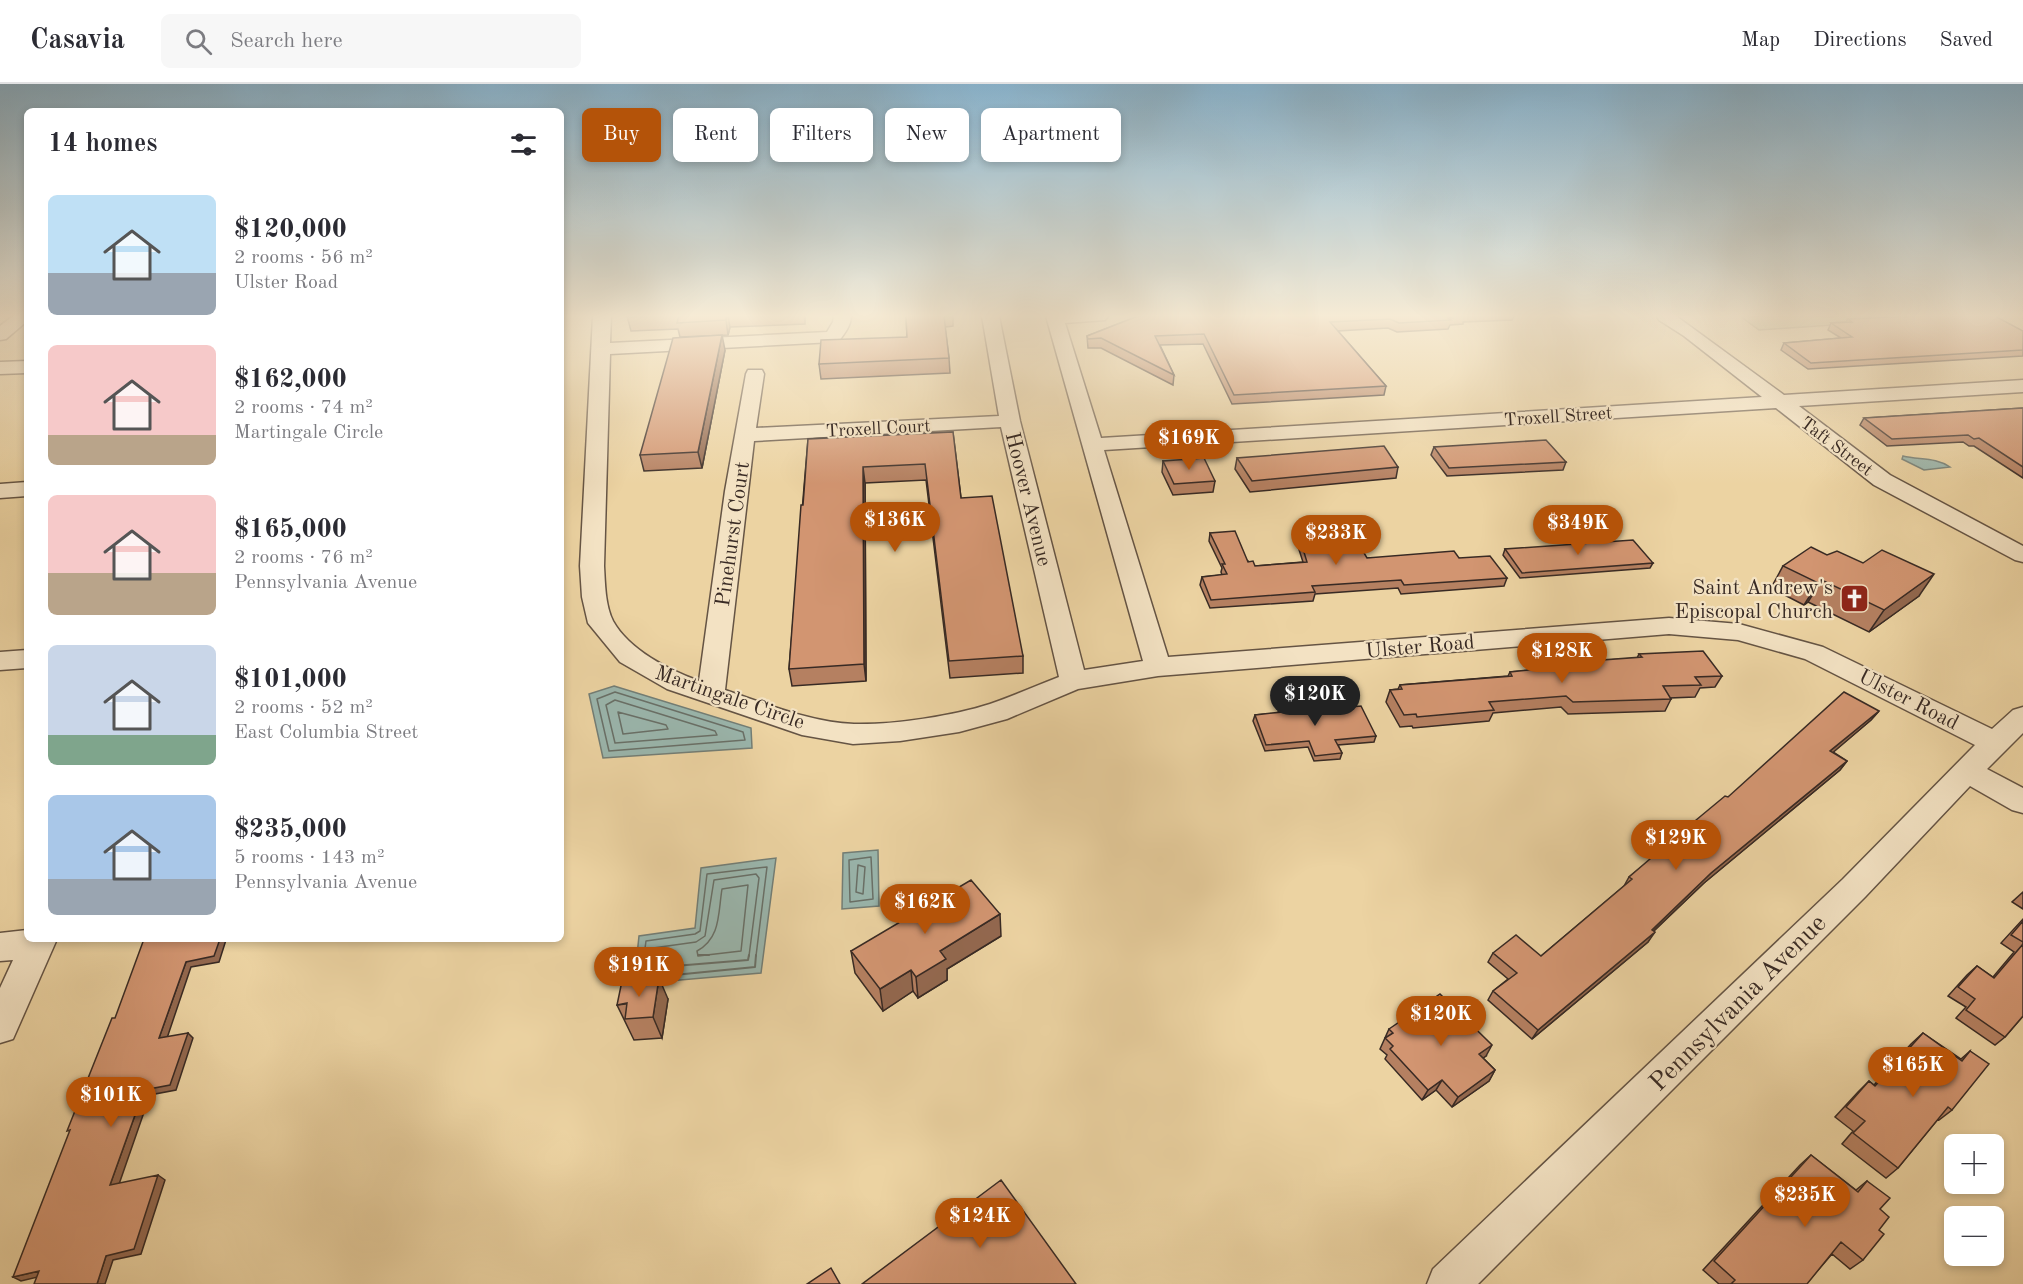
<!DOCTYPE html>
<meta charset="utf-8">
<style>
:root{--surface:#fff;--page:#f7f7f7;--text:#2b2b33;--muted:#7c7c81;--line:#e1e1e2;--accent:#b45309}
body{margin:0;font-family:"Old Standard TT",serif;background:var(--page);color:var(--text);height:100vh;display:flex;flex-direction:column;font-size:22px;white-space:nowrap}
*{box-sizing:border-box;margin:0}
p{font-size:20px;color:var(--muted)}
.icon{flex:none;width:33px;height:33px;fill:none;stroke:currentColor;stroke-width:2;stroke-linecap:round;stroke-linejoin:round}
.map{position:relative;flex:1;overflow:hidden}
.drawer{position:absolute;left:24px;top:24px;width:540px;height:834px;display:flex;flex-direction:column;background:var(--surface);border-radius:9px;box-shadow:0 3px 9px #0003}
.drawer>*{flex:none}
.banner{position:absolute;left:582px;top:24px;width:570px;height:54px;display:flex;gap:12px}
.fabs{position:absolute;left:1944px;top:1050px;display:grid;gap:12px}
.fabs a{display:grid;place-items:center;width:60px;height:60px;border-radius:9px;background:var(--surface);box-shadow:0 3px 9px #0003;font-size:30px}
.price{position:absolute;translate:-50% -51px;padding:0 14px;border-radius:21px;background:var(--accent);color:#fff;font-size:20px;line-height:39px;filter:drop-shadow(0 2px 3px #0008)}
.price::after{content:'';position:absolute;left:50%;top:36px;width:18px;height:14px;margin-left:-9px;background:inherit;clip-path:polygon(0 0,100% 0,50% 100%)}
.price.active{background:#222;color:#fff}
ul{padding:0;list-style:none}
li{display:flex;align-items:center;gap:18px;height:150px;padding:0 24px}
li span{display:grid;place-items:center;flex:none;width:168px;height:120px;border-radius:9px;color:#555}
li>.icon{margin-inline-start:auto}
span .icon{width:72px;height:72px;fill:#fffc;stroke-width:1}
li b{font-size:26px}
h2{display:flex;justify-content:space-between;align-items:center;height:72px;padding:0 24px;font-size:26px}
.chip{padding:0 21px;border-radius:9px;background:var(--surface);box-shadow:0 3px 9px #0003;font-size:21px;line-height:54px}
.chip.active{background:var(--accent);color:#fff}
header{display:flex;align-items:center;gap:36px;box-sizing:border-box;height:84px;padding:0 30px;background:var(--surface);border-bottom:2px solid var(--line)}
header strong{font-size:28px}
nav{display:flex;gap:33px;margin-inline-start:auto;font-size:21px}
.search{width:420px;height:54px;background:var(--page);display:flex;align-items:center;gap:15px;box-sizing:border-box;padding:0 21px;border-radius:9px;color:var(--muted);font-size:22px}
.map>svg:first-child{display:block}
.green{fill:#b6bc86;stroke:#777355;stroke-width:1.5}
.water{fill:#9ab6ad;stroke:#737e76;stroke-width:1.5}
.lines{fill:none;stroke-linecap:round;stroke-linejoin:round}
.shore-far1{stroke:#697068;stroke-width:1.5}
.shore{stroke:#697068;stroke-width:2}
.minor-casing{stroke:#655444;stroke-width:3}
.minor{fill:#f3e2c3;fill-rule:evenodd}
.wall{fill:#b58061;stroke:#382a24;stroke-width:1.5}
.shaded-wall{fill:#93684f;stroke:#382a24;stroke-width:1.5}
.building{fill:#d29571;stroke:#382a24;stroke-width:1.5}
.labels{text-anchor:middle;stroke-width:4.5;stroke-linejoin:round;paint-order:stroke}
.far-street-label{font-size:18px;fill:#382a24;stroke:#f3e2c3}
.street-label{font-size:21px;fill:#382a24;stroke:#f3e2c3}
.poi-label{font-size:21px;fill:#382a24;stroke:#f3e2c3;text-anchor:end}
.near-street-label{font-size:26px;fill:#382a24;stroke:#f3e2c3}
</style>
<header>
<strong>Casavia</strong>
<div class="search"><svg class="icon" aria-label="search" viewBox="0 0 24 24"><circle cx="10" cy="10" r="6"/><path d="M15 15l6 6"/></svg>Search here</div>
<nav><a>Map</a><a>Directions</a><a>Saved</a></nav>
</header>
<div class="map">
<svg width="2023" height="1200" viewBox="0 0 2023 1200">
<rect width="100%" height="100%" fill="#ecd3a2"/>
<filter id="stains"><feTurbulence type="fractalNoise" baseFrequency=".00333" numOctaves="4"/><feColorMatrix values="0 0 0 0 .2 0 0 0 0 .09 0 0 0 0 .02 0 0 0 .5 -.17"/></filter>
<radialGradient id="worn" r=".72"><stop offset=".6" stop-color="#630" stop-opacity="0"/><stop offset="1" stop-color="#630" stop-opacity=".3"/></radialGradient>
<path class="green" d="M 1740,232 L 1963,232 L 1759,246 Z"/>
<path class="water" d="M 1903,372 C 1919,376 1936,373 1950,383 L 1924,386 L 1902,375 Z
M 614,602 L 751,644 L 752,664 L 603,674 L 589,610 Z
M 878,766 L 879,822 L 842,825 L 843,769 Z
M 776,774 L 761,889 L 634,900 L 639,852 L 695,844 L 701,784 Z"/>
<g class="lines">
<path class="shore-far1" d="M 615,608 L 743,648 L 745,656 L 609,667 L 597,615 Z
M 615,616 L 715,647 L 717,651 L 615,659 L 606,621 Z
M 618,628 L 666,641 L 668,645 L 623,650 Z
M 871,773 L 873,815 L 850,818 L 849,776 Z
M 858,781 L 865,783 L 863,810 L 856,808 Z
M 748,801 L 741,867 L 698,872 L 697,867 C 721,854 718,829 722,805 Z
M 644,872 L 646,857 L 695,850 L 700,847 L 707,790 L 767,783 L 756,872
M 652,872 L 653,864 L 696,858 L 705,852 L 714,796 L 756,790 L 759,794 L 749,872"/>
<path class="shore" d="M 652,871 L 650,884 L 748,876 L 749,871
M 698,871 L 709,871
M 643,893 L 641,890 L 644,871
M 654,893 L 755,883 L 756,871"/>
<defs>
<path id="minor" d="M 13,232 L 27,232 L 27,237 L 6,255 L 0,256 L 0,242 Z
M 593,232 L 611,232 L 610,259 L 827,248 L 833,238 L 834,232 L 851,232 C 851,241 845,249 839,257 L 833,258 L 610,270 L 604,482 C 605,499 605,521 613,537 C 629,566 669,586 699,597 L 725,407 L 746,290 L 748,286 L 762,286 L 764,290 L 756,344 L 999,332 L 982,232 L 999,232 L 1020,337 L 1084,586 L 1143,577 L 1046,232 L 1108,232 L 1105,236 L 1065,239 L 1101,354 L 1762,313 L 1684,252 L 1659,236 L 1657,232 L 1676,232 L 1784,311 L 2023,296 L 2023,308 L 1799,322 L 1890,391 L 2023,462 L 2023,478 L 2015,476 L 1874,401 L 1776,324 L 1104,366 L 1168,573 L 1669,534 L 1739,540 L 1823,563 L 1992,645 L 2013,626 L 2023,623 L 2023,649 L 1987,685 L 2023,704 L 2023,729 L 2012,726 L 1970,702 L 1865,813 L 1478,1200 L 1427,1200 L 1433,1185 L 1843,795 L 1975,661 L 1805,575 L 1738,556 L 1669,550 L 1158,592 L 1078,605 L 1007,635 L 959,648 L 900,657 L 853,660 L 802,651 L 667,605 L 620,578 L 588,539 L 582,513 L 580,482 ZM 1001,343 L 1059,593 C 1036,602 1013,612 990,620 C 953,632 893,641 854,640 C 810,638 766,620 725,606 L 754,357 Z
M 27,277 L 27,289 L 0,290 L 0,278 Z
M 27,398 L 27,412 L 0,414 L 0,400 Z
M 27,566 L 27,584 L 0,586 L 0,568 Z
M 27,846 L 27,855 L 57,855 L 13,955 L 0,959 L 0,904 L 13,876 L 0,877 L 0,849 Z"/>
</defs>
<use href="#minor" class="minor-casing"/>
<use href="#minor" class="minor"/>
</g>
<path class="wall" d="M 627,232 L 805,232 L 805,240 L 730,243 L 728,251 L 680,253 L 678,245 L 631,247 Z
M 906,232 L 953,232 L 953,242 L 945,243 L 949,274 L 950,289 L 821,295 L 819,280 L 907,253 Z
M 1138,232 L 1514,232 L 1512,236 L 1463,238 L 1463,240 L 1450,241 L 1448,245 L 1397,248 L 1388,244 L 1338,247 L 1386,302 L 1384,311 L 1232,320 L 1203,260 L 1160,261 L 1174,291 L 1173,301 L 1101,264 L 1088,264 L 1087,252 Z
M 1848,235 L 2023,247 L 2023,272 L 1808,285 L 1781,266 L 1784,259 L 1841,254 L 1828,246 L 1831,239 L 1846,238 Z
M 725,266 L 702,384 L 644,387 L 640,371 Z
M 2023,324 L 2023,394 L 1974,362 L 1969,362 L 1963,358 L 1887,362 L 1860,341 L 1864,334 Z
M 953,348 L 961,414 L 1023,572 L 1023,589 L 950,594 L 926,396 L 865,399 L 866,597 L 792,602 L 789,585 L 808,355 Z
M 1434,363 L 1566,378 L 1563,386 L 1447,392 L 1431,371 Z
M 1237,374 L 1398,383 L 1396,394 L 1250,408 L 1235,385 Z
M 1163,377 L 1215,397 L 1213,408 L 1173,411 L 1162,388 Z
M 1296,442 L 1367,474 L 1459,474 L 1507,494 L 1504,502 L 1401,510 L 1398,504 L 1315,510 L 1313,517 L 1210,524 L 1200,501 L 1202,493 L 1222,491 L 1221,488 L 1222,484 L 1209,457 L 1210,449 L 1255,482 L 1303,478 L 1294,450 Z
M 1505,465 L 1653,479 L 1650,484 L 1520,494 L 1503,471 Z
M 1827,471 L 1919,512 L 1869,548 L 1808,518 L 1804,521 L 1771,504 L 1783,482 Z
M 1639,570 L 1722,592 L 1715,603 L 1700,604 L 1695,613 L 1670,614 L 1671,615 L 1665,627 L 1568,630 L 1561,623 L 1493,629 L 1489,637 L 1413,644 L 1412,642 L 1400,643 L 1386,618 L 1390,606 L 1398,605 L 1400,601 L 1508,592 L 1510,588 L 1532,586 L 1534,581 L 1637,574 Z
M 1279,622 L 1319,626 L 1376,652 L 1374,658 L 1338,661 L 1342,669 L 1340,675 L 1314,677 L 1308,663 L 1265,667 L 1253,637 L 1255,631 L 1278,629 Z
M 1879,627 L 1871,636 L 1833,668 L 1847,677 L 1840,686 L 1704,799 L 1654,847 L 1648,858 L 1532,955 L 1488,916 L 1493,907 L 1508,895 L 1488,878 L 1493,869 L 1541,872 L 1624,802 L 1629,793 L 1728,713 Z
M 2023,808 L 2023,825 L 2012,818 Z
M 2023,835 L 2023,932 L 2005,953 L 1995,961 L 1956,934 L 1966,923 L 1948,912 L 1967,891 L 1977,882 L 1993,893 L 2014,868 L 2001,859 Z
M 1001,852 L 947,885 L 947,896 L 918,914 L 913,907 L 883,927 L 855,889 L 851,867 Z
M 668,915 L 662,954 L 634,956 L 617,921 Z
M 1389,945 L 1486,972 L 1483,974 L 1495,986 L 1489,997 L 1452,1023 L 1436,1006 L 1422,1016 L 1385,975 L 1387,971 L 1380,965 Z
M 1923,949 L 1961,975 L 1970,967 L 1952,1026 L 1939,1036 L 1938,1035 L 1898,1084 L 1886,1094 L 1842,1060 L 1853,1047 L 1835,1033 L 1858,1008 L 1869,997 L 1874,1001 L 1911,960 Z
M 1811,1071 L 1856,1106 L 1867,1097 L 1880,1125 L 1879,1146 L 1863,1176 L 1850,1185 L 1832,1170 L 1806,1200 L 1719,1200 L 1703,1186 L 1800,1081 Z"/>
<path class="shaded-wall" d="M 726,232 L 728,232 L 730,243 L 728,251 L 726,236 Z
M 722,251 L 725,266 L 702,384 L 698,368 Z
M 863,383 L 865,399 L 866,597 L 864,580 Z
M 1934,490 L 1919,512 L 1869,548 L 1884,526 Z
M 1822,496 L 1808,518 L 1804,521 L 1818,499 Z
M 1879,627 L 1871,636 L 1823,677 L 1830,667 Z
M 1847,677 L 1840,686 L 1704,799 L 1645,855 L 1652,846 L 1711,789 Z
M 1000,830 L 1001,852 L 947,885 L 947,896 L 918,914 L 916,893 L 940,867 Z
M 1655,848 L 1648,858 L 1532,955 L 1538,946 Z
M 220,855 L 233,855 L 226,856 L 219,878 L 191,883 L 165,960 L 159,954 L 186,878 Z
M 911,886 L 913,907 L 883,927 L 880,905 Z
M 659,894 L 668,915 L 662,954 L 653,933 Z
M 188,949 L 193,954 L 176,1006 L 150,1011 L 117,1106 L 110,1101 L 144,1006 Z
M 1492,961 L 1486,972 L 1473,981 L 1479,970 Z
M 1495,986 L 1489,997 L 1452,1023 L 1458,1013 Z
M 1442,996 L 1436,1006 L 1422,1016 L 1428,1006 Z
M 158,1091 L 165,1096 L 141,1170 L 113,1176 L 105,1200 L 97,1200 L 106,1172 Z
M 39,1187 L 46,1191 L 21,1197 L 13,1193 Z"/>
<path class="building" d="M 627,232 L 655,232 L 627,233 Z
M 679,232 L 726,232 L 726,236 L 677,239 Z
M 906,232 L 944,232 L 949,274 L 819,280 L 821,256 L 907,253 Z
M 1138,232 L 1457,232 L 1450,232 L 1452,234 L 1448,234 L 1451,236 L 1399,239 L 1390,235 L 1330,238 L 1386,302 L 1234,311 L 1204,250 L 1155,252 L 1174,291 L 1101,254 L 1088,255 L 1087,252 Z
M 1916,232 L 1995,232 L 2023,247 L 2023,266 L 1811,279 L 1784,259 L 1852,253 L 1831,239 L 1852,238 L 1848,235 Z
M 722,251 L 698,368 L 640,371 L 673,254 Z
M 2023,324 L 2023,383 L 1979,354 L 1974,355 L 1968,351 L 1892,355 L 1864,334 Z
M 953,348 L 961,414 L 992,412 L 1023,572 L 949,577 L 925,380 L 863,383 L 864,580 L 789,585 L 801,421 L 803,421 L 808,355 Z
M 1546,356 L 1566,378 L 1449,384 L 1434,363 Z
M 1384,362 L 1398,383 L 1252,397 L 1237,374 Z
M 1204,374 L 1215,397 L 1174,400 L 1163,377 Z
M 1346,439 L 1367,474 L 1454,467 L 1459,474 L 1490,472 L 1507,494 L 1404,501 L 1401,496 L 1312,502 L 1315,508 L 1211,516 L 1202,493 L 1227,490 L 1222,480 L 1225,480 L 1210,449 L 1235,447 L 1248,478 L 1253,477 L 1255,482 L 1307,478 L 1296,442 Z
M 1633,456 L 1653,479 L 1522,489 L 1505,465 Z
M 1811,463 L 1827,471 L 1837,467 L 1863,479 L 1882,466 L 1934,490 L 1884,526 L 1822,496 L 1818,499 L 1783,482 Z
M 1703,567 L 1722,592 L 1695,593 L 1701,601 L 1663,602 L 1671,615 L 1573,618 L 1566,612 L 1489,618 L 1494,626 L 1417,633 L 1416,630 L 1404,631 L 1390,606 L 1402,605 L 1400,601 L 1512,592 L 1510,588 L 1537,585 L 1534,581 L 1642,573 L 1639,570 Z
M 1844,608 L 1879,627 L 1830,667 L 1847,677 L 1711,789 L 1652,846 L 1655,848 L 1538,946 L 1493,907 L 1517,889 L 1493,869 L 1516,851 L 1541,872 L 1632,795 L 1629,793 L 1678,751 L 1725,712 L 1728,713 Z
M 1317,619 L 1319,626 L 1361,622 L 1376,652 L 1335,656 L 1342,669 L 1315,672 L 1309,657 L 1266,661 L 1255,631 L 1282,628 L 1279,622 Z
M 971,796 L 1000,830 L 940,867 L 946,875 L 916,893 L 911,886 L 880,905 L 851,867 Z
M 2023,837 L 2023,858 L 2011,851 Z
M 144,855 L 220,855 L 214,872 L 186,878 L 159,954 L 188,949 L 170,1001 L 144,1006 L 110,1101 L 158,1091 L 134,1165 L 106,1172 L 97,1200 L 34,1200 L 39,1187 L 13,1193 L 70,1046 L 67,1047 L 112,934 L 115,934 Z
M 2023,860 L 2023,932 L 2005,953 L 1966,926 L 1975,915 L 1958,903 L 1977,882 L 1994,894 Z
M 659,894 L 653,933 L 625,935 L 627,919 L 617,921 L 622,897 Z
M 1440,910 L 1492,961 L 1479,970 L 1495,986 L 1458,1013 L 1442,996 L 1428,1006 L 1390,965 L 1393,962 L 1385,954 L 1393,949 L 1389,945 Z
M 1923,949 L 1962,977 L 1970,967 L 1989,980 L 1952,1026 L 1948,1023 L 1898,1084 L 1853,1049 L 1865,1037 L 1846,1023 L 1869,997 L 1875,1002 Z
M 1811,1071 L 1858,1108 L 1867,1097 L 1890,1114 L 1880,1125 L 1889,1133 L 1879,1146 L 1884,1150 L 1863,1176 L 1841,1158 L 1807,1200 L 1731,1200 L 1735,1196 L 1714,1177 Z
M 1001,1096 L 1076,1200 L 862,1200 Z
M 831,1184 L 840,1200 L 807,1200 Z"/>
<linearGradient id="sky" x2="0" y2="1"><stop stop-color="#89b5d0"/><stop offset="0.58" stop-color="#f6ebd5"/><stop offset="1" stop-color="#f6ebd5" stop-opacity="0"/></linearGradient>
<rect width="2023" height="400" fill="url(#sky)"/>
<defs>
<symbol id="church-square" viewBox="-11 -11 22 22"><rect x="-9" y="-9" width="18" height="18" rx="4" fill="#8f2418" stroke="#f3e2c3"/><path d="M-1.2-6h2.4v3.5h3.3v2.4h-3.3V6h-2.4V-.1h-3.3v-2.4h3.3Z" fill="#fff"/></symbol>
</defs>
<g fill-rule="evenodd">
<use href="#church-square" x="1838" y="498" width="33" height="33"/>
</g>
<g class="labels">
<g class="far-street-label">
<text transform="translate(1558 332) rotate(-4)" y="6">Troxell Street</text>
<text transform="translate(878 344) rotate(-3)" y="6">Troxell Court</text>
<text transform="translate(1837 362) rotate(37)" y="6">Taft Street</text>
</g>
<g class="street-label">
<text transform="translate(1029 415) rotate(76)" y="7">Hoover Avenue</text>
<text transform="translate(732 450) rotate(-82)" y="7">Pinehurst Court</text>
<text transform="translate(1420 562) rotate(-5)" y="7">Ulster Road</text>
<text transform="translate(730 613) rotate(19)" y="7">Martingale Circle</text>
<text transform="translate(1909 615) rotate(27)" y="7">Ulster Road</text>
</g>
<g class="poi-label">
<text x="1833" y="510">Saint Andrew's<tspan x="1833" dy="24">Episcopal Church</tspan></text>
</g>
<g class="near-street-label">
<text transform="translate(1737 918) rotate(-45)" y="9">Pennsylvania Avenue</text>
</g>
</g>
<rect width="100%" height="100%" filter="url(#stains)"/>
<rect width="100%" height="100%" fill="url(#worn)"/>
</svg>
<div class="fabs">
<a>+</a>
<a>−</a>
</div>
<b class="price" style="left:1189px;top:387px">$169K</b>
<b class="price" style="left:895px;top:469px">$136K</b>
<b class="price" style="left:1578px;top:472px">$349K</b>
<b class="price" style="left:1336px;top:482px">$233K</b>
<b class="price" style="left:1562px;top:600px">$128K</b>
<b class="price active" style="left:1315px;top:643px">$120K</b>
<b class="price" style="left:1676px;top:787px">$129K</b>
<b class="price" style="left:925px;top:851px">$162K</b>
<b class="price" style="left:639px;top:914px">$191K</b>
<b class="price" style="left:1441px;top:963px">$120K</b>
<b class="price" style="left:1913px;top:1014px">$165K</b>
<b class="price" style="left:111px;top:1044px">$101K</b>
<b class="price" style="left:1805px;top:1144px">$235K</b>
<b class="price" style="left:980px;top:1165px">$124K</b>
<div class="banner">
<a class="chip active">Buy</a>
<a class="chip">Rent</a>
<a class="chip">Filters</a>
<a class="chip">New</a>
<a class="chip">Apartment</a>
</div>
<section class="drawer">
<h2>14 homes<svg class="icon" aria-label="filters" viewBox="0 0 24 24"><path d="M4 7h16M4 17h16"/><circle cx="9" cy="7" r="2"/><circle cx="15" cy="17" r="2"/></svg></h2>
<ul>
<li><span style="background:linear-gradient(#bfe0f5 65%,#9aa5b1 0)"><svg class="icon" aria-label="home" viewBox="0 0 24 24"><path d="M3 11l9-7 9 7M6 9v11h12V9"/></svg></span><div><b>$120,000</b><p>2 rooms · 56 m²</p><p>Ulster Road</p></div></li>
<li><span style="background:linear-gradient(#f6c9c9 75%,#b9a48a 0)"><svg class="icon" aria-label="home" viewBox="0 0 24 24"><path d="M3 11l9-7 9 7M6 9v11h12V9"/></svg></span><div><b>$162,000</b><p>2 rooms · 74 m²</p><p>Martingale Circle</p></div></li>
<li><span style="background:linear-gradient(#f6c9c9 65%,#b9a48a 0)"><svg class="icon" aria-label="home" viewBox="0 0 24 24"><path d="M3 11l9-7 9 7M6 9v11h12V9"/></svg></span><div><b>$165,000</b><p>2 rooms · 76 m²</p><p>Pennsylvania Avenue</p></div></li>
<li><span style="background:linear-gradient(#c9d6e8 75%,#7fa58c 0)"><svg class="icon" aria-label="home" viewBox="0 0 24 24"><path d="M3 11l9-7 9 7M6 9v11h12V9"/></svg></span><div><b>$101,000</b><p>2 rooms · 52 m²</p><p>East Columbia Street</p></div></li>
<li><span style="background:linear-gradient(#a9c7e8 70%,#9aa5b1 0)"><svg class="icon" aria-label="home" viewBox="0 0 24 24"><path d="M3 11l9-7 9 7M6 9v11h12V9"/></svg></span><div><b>$235,000</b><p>5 rooms · 143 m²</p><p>Pennsylvania Avenue</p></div></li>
</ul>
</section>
</div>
